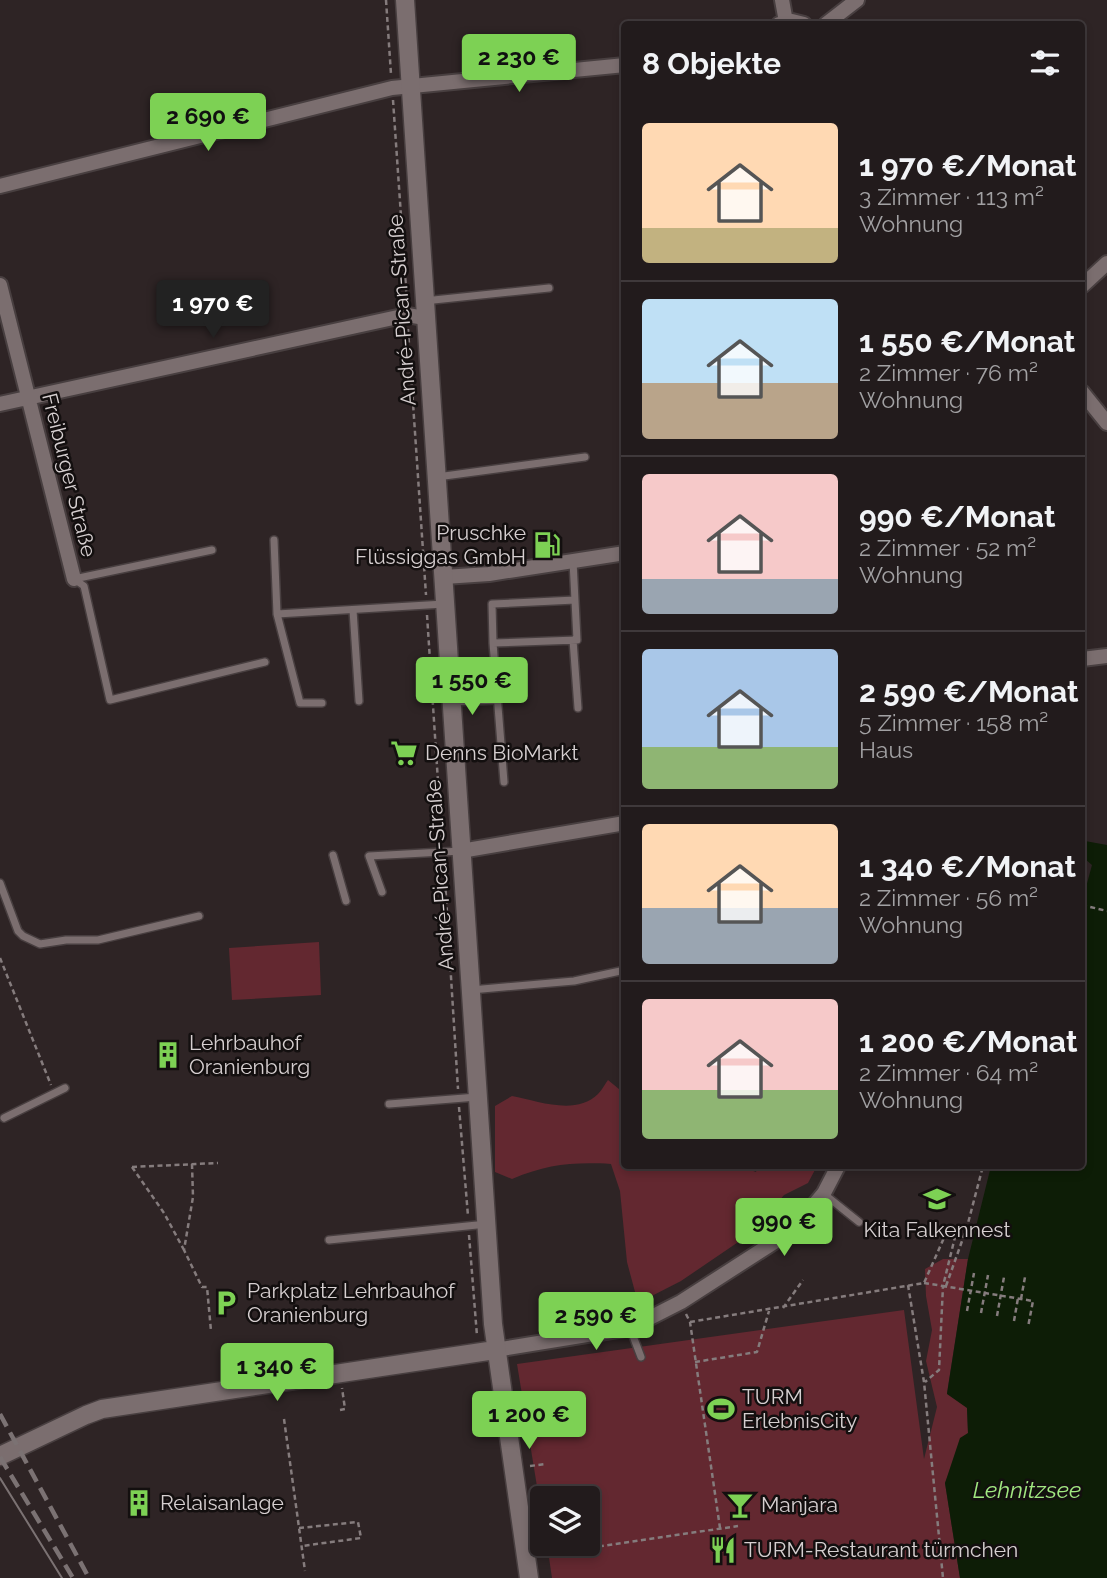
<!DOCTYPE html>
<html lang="de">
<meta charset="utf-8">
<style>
:root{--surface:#221b1c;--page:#2a2425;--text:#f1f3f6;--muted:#a2a1a3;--line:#3f393b;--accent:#7dd154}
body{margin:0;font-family:Raleway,sans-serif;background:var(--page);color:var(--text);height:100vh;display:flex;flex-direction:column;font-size:26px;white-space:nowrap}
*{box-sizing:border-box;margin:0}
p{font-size:23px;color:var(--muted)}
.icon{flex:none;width:38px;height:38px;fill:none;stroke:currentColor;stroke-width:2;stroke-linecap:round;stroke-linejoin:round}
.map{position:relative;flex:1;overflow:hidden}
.side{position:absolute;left:621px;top:21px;width:464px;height:1148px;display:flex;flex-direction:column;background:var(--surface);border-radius:7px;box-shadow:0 4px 10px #0003,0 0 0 2px var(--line)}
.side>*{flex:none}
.tools{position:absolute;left:530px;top:1486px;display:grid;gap:14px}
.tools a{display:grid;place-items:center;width:70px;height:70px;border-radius:7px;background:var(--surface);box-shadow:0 4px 10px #0003,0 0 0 2px var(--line);font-size:35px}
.price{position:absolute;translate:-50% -60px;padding:0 16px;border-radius:7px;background:var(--accent);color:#111;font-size:23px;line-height:46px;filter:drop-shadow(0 2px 4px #0008)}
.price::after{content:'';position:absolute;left:50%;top:42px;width:21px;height:16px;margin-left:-10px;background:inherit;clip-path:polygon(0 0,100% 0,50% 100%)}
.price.current{background:#222;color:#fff}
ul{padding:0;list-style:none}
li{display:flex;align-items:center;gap:21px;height:175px;padding:0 21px}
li+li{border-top:2px solid var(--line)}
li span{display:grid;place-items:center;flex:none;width:196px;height:140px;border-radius:7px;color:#555}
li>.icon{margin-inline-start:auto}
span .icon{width:84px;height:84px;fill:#fffc;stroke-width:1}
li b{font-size:30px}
h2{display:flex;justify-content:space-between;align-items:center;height:84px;padding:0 21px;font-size:30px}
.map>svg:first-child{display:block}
.green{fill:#632830}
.water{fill:#0d1d06}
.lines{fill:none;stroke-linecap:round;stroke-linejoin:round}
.service-casing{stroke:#483f40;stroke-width:10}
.minor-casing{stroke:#483f40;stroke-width:18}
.tertiary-casing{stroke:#483f40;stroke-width:21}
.path{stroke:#857c7d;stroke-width:2.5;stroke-dasharray:5 3.5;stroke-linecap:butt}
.service{stroke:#7b6e6f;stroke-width:7}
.minor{stroke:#7b6e6f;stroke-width:14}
.tertiary{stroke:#7b6e6f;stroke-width:18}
.tram{stroke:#7b7273;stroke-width:2}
.rail{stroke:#7b7273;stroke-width:4.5;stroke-dasharray:14 7;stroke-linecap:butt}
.labels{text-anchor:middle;stroke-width:5;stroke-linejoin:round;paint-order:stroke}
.street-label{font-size:21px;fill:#d6cfd0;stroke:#130f0f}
.poi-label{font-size:21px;fill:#d6cfd0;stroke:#130f0f;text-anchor:start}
.water-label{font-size:23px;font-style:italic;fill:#a1e881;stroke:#130f0f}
</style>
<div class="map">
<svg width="1107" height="1578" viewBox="0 0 1107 1578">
<rect width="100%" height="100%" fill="#2e2425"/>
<path class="green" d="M 319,942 L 321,995 L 232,1000 L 229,948 Z
M 608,1080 L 625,1094 L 625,1166 L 739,1166 L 756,1172 L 758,1166 L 817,1166 L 808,1183 L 784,1195 L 753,1232 L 681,1281 L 638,1303 L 627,1262 L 620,1191 L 611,1164 C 573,1162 548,1164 512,1179 L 495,1172 L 495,1106 L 512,1096 C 538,1101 576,1116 598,1094 C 602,1090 605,1084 608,1080 Z
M 943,1259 L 968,1259 L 947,1393 L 967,1407 L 968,1433 L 945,1483 L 960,1578 L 552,1578 L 547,1544 L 588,1544 L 588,1498 L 542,1498 L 542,1517 L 517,1364 L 904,1310 L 924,1459 L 937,1407 L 926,1361 L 932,1330 L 926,1296 L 925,1269 Z"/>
<path class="water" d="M 1085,841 L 1107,845 L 1107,1578 L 960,1578 L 945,1483 L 960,1438 L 968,1433 L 967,1408 L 947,1394 L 968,1259 L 991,1166 L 1082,1166 L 1082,902 L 1092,865 L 1085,859 Z"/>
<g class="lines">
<defs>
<path id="service" d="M 424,301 L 549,288
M 437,477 L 585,457
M 274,540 L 277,614
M 573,561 L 577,640 L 493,643 L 492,604 L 575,600
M 74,579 L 84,586 L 110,700 L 265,662
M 74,579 L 212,550
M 353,610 L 359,701
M 573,640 L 578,708
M 493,643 L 504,782
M 453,702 L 497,700
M 322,703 L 300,703 L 277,614 L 444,604
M 333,855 L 346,901
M 0,883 L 18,931 L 23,936 L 40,944 L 66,940 L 98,940 L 199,916
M 382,892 L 369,856 L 461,851
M 471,990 L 574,981 L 625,970
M 389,1104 L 477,1097
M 4,1118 L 65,1088
M 824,1194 L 859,1222
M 329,1240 L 487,1224
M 630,1328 L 641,1357
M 483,1403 L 502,1401"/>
<path id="minor" d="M 782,0 L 786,22
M 779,24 L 792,21 L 804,24
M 826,24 L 857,0
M 0,186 L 392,88 L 625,65
M 0,285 L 74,579
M 1082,286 L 1107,263
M 1082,392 L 1107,423
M 0,404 L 407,315 L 425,318
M 444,577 L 489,574 L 625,553
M 1082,659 L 1107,656
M 461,851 L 625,823
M 495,1350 L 630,1328 L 681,1302 L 779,1239 L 803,1218 L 824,1193 L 838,1166"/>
<path id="tertiary" d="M 405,0 L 493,1324 L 529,1578
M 0,1456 L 86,1415 L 102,1409 L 495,1350"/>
</defs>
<use href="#service" class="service-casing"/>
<use href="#minor" class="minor-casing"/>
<use href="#tertiary" class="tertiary-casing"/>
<path class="path" d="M 386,0 L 391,74
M 393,100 L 407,303
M 408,329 L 426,595
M 427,615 L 442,842
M 444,865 L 458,1089
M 1082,905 L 1107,911
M 0,958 L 51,1085
M 459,1107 L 468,1216
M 192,1164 L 193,1197 L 184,1250 L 202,1287 L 207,1287 L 211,1331
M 132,1167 L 164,1213 L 184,1250
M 132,1167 L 218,1163
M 469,1235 L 477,1336
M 924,1283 L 943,1286 L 939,1370 L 925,1382
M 908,1285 L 924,1382 L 943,1578
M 946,1286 L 967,1227 L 983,1166
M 1021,1299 L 1025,1277
M 783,1308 L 803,1280
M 967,1311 L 974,1273
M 981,1313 L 988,1275
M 686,1314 L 690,1322 L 720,1528
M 997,1316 L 1004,1277
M 1014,1321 L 1018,1298
M 690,1322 L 924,1283 L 947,1231 L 956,1233 L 943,1286 L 1033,1301 L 1028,1327
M 695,1362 L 757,1352 L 769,1311
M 340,1410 L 345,1409 L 342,1388
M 284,1419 L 305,1571
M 530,1466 L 546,1464
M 299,1528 L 358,1522 L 361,1538 L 302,1546
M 563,1544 L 564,1551
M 540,1555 L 738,1526"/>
<use href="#service" class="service"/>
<use href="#minor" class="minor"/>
<use href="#tertiary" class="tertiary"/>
<path class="tram" d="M 0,1478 L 62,1578"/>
<path class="rail" d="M 0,1414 L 89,1578
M 0,1457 L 73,1578"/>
</g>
<defs>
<symbol id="fuel-bare" viewBox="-9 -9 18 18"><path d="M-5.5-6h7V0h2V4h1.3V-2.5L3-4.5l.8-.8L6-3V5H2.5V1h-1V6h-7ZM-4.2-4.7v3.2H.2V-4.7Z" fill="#7dd154" stroke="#130f0f" stroke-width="2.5" paint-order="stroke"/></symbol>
<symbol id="supermarket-bare" viewBox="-9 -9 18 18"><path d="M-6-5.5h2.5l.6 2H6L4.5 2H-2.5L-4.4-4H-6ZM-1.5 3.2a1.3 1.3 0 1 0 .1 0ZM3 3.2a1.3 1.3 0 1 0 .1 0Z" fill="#7dd154" stroke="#130f0f" stroke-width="2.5" paint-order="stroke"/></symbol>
<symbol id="building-bare" viewBox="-9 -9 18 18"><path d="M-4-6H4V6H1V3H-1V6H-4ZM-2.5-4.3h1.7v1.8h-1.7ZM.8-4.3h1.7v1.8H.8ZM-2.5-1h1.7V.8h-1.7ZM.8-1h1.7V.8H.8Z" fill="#7dd154" stroke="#130f0f" stroke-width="2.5" paint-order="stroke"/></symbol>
<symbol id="school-bare" viewBox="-9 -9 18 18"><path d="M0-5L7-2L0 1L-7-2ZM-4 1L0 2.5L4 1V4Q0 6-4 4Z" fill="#7dd154" stroke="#130f0f" stroke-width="2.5" paint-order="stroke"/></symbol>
<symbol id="parking-bare" viewBox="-9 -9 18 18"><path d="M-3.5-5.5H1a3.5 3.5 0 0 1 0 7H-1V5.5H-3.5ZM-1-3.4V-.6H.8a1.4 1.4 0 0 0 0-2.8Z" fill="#7dd154" stroke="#130f0f" stroke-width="2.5" paint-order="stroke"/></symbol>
<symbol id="stadium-bare" viewBox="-9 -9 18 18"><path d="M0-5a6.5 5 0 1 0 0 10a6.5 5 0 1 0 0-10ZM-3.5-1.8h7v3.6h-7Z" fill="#7dd154" stroke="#130f0f" stroke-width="2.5" paint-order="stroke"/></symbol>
<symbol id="bar-bare" viewBox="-9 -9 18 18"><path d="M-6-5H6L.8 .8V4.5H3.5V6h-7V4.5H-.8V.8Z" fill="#7dd154" stroke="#130f0f" stroke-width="2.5" paint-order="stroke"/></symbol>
<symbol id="restaurant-bare" viewBox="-9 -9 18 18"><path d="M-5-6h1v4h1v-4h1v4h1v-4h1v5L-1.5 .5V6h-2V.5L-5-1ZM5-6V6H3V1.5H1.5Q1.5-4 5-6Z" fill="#7dd154" stroke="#130f0f" stroke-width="2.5" paint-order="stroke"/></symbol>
</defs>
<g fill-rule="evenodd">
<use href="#fuel-bare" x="528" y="526" width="38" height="38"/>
<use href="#supermarket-bare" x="385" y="734" width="38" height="38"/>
<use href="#building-bare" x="149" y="1036" width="38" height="38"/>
<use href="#school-bare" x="918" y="1180" width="38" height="38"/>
<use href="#parking-bare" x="207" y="1284" width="38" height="38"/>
<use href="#stadium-bare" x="702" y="1390" width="38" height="38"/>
<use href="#building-bare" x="120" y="1484" width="38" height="38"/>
<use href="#bar-bare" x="721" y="1486" width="38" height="38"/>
<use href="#restaurant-bare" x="704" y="1531" width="38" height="38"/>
</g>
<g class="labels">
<g class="street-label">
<text transform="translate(402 310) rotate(-94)" y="7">André-Pican-Straße</text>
<text transform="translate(69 475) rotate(76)" y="7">Freiburger Straße</text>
<text transform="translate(440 875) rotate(-94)" y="7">André-Pican-Straße</text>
</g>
<g class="poi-label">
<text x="526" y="540" text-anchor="end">Pruschke<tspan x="526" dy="24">Flüssiggas GmbH</tspan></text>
<text x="425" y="760">Denns BioMarkt</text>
<text x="189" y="1050">Lehrbauhof<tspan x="189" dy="24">Oranienburg</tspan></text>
<text x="937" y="1237" text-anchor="middle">Kita Falkennest</text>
<text x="247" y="1298">Parkplatz Lehrbauhof<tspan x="247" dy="24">Oranienburg</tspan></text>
<text x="742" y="1404">TURM<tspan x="742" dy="24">ErlebnisCity</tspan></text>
<text x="160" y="1510">Relaisanlage</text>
<text x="761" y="1512">Manjara</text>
<text x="744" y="1557">TURM-Restaurant türmchen</text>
</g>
<g class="water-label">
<text x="1027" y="1498">Lehnitzsee</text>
</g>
</g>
</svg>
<div class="tools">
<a><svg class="icon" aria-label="layers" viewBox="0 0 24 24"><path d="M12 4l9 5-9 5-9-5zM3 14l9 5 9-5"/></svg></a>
</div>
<b class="price" style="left:519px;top:94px">2 230 €</b>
<b class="price" style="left:208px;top:153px">2 690 €</b>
<b class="price current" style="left:213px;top:340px">1 970 €</b>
<b class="price" style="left:472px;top:717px">1 550 €</b>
<b class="price" style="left:784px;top:1258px">990 €</b>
<b class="price" style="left:596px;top:1352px">2 590 €</b>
<b class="price" style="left:277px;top:1403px">1 340 €</b>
<b class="price" style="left:529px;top:1451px">1 200 €</b>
<section class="side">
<h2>8 Objekte<svg class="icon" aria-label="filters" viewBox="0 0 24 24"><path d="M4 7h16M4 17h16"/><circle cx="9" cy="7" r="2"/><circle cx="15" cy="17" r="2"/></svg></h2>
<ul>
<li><span style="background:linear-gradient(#ffd9b3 75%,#c2b280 0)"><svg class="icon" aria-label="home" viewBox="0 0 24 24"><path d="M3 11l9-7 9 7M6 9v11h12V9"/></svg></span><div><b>1 970 €/Monat</b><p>3 Zimmer · 113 m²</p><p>Wohnung</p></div></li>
<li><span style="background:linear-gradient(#bfe0f5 60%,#b9a48a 0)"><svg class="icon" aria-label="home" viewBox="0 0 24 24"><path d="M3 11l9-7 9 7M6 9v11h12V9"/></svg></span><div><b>1 550 €/Monat</b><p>2 Zimmer · 76 m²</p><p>Wohnung</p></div></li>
<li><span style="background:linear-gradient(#f6c9c9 75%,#9aa5b1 0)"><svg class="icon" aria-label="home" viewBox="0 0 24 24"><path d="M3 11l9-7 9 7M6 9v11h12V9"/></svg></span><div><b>990 €/Monat</b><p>2 Zimmer · 52 m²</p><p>Wohnung</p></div></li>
<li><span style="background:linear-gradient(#a9c7e8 70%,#8fb573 0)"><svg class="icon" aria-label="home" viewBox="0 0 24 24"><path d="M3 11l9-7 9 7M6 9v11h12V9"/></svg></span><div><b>2 590 €/Monat</b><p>5 Zimmer · 158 m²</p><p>Haus</p></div></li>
<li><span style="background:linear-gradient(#ffd9b3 60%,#9aa5b1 0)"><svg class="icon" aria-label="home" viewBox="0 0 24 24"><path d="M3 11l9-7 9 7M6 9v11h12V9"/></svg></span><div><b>1 340 €/Monat</b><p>2 Zimmer · 56 m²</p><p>Wohnung</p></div></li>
<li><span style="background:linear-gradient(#f6c9c9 65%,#8fb573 0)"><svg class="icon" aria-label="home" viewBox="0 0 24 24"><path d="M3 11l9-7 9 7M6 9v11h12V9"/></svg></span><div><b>1 200 €/Monat</b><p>2 Zimmer · 64 m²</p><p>Wohnung</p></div></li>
</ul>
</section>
</div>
